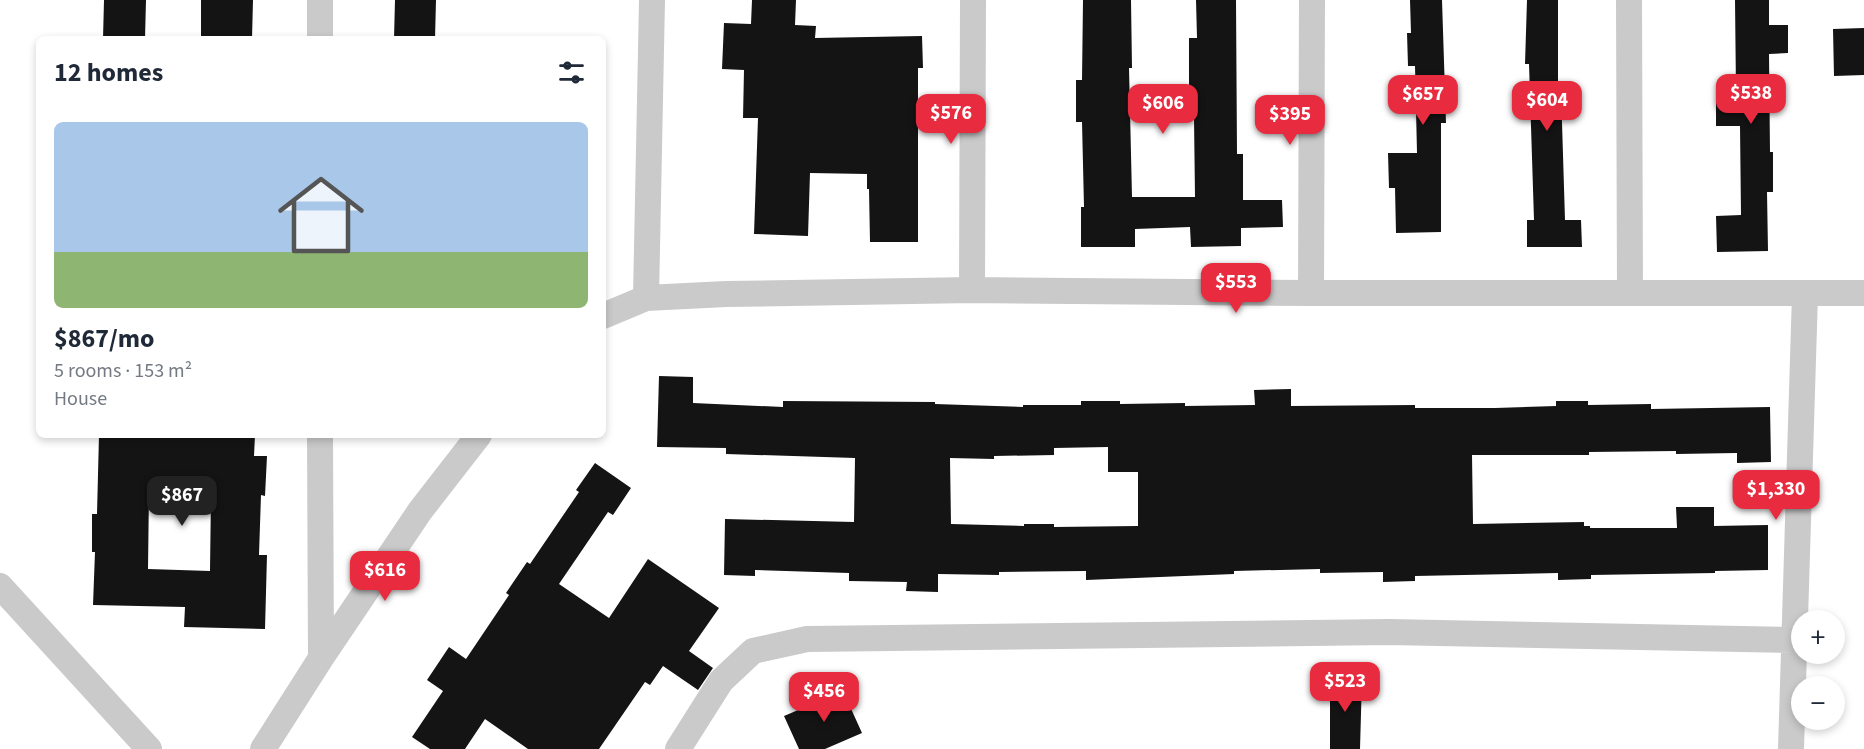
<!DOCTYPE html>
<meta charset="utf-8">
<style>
:root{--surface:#fff;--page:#f2f2f3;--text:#1f2937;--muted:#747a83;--line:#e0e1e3;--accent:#e92b3f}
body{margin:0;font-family:"Source Sans 3",sans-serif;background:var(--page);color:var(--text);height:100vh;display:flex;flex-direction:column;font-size:22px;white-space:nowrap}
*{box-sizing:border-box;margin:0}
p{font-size:20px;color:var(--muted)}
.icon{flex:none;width:33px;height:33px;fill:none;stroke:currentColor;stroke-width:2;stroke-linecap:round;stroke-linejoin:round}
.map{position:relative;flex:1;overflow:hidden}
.side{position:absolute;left:36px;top:36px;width:570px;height:402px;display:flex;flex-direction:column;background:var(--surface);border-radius:9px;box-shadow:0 3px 9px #0003}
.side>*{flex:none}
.buttons{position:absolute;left:1791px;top:610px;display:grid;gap:12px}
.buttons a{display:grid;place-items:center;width:54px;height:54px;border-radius:50%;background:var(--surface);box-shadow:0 3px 9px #0003;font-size:30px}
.price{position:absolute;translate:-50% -51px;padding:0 14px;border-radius:12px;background:var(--accent);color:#fff;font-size:20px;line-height:39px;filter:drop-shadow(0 2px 3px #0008)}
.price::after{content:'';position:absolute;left:50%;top:36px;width:18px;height:14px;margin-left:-9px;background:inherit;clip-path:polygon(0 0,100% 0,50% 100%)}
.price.selected{background:#222;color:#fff}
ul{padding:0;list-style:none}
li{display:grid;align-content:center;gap:12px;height:318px;padding:0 18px}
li+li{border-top:2px solid var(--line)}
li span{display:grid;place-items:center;height:186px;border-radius:9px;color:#555}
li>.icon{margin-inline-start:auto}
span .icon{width:108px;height:108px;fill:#fffc;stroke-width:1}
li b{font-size:26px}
h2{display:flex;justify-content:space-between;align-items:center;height:72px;padding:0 18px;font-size:26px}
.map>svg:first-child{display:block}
.building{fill:#141414;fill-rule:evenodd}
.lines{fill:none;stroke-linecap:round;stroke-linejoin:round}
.minor{stroke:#cacaca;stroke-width:26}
</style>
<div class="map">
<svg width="1864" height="749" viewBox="0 0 1864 749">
<rect width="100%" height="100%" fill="#fff"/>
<path class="building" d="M 104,0 L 146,0 L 145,39 L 103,39 Z
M 201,0 L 253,0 L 252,39 L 201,39 Z
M 395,0 L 436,0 L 435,39 L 394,39 Z
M 752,0 L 796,0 L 795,25 L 816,26 L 815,38 L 922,36 L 923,68 L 918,68 L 918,242 L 870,242 L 869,189 L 867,189 L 867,174 L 810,173 L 808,236 L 754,234 L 758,118 L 743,118 L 744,70 L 722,69 L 724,23 L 751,24 Z
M 1083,0 L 1131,0 L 1132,68 L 1129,68 L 1132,197 L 1195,197 L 1194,118 L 1188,118 L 1188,90 L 1189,90 L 1189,38 L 1197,38 L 1196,0 L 1236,0 L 1237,154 L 1243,154 L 1243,200 L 1282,200 L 1283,227 L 1241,228 L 1241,246 L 1191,247 L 1190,227 L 1135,229 L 1135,247 L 1081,247 L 1081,207 L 1084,207 L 1082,122 L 1076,122 L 1076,80 L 1082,80 Z
M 1410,0 L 1442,0 L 1446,123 L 1441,123 L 1441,232 L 1396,233 L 1395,188 L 1389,188 L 1388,153 L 1417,153 L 1415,66 L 1408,66 L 1407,33 L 1411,33 Z
M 1527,0 L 1558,0 L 1558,90 L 1561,90 L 1565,220 L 1581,220 L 1582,247 L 1527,247 L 1527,220 L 1534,220 L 1529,64 L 1525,64 Z
M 1735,0 L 1769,0 L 1769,25 L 1788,25 L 1788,53 L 1769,54 L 1770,152 L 1773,152 L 1773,192 L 1767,192 L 1768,251 L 1717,252 L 1716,216 L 1741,215 L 1740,126 L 1716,126 L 1716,92 L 1736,92 Z
M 1864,28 L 1864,75 L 1834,76 L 1833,29 Z
M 659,376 L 693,377 L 693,403 L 783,407 L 783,401 L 935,402 L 935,404 L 1023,407 L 1023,405 L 1081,405 L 1081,401 L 1120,401 L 1120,404 L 1185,403 L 1185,406 L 1255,405 L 1254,390 L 1291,389 L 1291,406 L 1415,405 L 1415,408 L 1495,408 L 1556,406 L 1556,401 L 1588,401 L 1588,405 L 1651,404 L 1651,409 L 1770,407 L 1771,462 L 1737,463 L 1737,453 L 1676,454 L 1676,451 L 1589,452 L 1589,455 L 1472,455 L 1473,524 L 1584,522 L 1584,526 L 1590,526 L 1590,528 L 1677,528 L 1676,507 L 1714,507 L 1714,526 L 1768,525 L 1768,570 L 1715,571 L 1715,573 L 1591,575 L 1591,579 L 1558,580 L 1558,573 L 1415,576 L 1415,581 L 1383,582 L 1383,572 L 1320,573 L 1320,569 L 1234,571 L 1234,574 L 1086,580 L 1086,571 L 999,572 L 999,575 L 938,574 L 938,592 L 906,591 L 907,582 L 849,581 L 849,573 L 755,570 L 755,576 L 724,575 L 725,519 L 854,522 L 855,458 L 726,454 L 726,448 L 657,447 ZM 1108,447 L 1108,472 L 1138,472 L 1138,526 L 1054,527 L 1054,524 L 1024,524 L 1024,526 L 951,524 L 950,458 L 994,459 L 994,456 L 1054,455 L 1054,448 Z
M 99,435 L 255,435 L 254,456 L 267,456 L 265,496 L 261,495 L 259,555 L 267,555 L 265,629 L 184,627 L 185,607 L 93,605 L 95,552 L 92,552 L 92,514 L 97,514 ZM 149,489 L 199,491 L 199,494 L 211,494 L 210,571 L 148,569 Z
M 595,463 L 631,488 L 613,515 L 608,512 L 559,584 L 609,618 L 648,559 L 719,608 L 689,651 L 713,668 L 698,690 L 663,666 L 650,685 L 645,682 L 599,749 L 528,749 L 485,719 L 465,749 L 430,749 L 412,737 L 443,691 L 427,680 L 449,647 L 466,659 L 509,595 L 506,593 L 527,562 L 530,564 L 579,492 L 576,490 Z
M 1330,677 L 1362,678 L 1360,749 L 1330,749 Z
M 843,691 L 862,733 L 825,749 L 799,749 L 784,716 Z"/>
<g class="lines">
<path class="minor" d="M 1629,0 L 1630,292
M 320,39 L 320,0
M 972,290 L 973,0
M 1311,293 L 1312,0
M 646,298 L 652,0
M 603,316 L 646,298 L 726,294 L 972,290 L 1311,293 L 1864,293
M 320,435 L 321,658
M 0,586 L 149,749
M 263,749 L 321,658 L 420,511 L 479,435
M 678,749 L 721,681 L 753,651 L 807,639 L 1389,632 L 1793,640
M 1791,749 L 1805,294"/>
</g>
</svg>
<div class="buttons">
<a>+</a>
<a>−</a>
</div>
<b class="price" style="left:1751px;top:125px">$538</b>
<b class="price" style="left:1423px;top:126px">$657</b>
<b class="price" style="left:1547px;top:132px">$604</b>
<b class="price" style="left:1163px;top:135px">$606</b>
<b class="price" style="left:951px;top:145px">$576</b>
<b class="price" style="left:1290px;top:146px">$395</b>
<b class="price" style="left:1236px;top:314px">$553</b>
<b class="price" style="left:1776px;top:521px">$1,330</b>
<b class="price selected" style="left:182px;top:527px">$867</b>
<b class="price" style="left:385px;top:602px">$616</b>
<b class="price" style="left:1345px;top:713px">$523</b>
<b class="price" style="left:824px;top:723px">$456</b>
<section class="side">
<h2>12 homes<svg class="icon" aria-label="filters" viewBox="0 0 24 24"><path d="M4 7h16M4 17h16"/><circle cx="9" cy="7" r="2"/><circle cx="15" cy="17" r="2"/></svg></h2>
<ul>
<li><span style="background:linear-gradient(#a9c7e8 70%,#8fb573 0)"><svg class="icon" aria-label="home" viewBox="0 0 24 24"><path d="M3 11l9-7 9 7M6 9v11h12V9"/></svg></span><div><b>$867/mo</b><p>5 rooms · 153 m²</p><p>House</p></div></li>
</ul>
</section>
</div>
